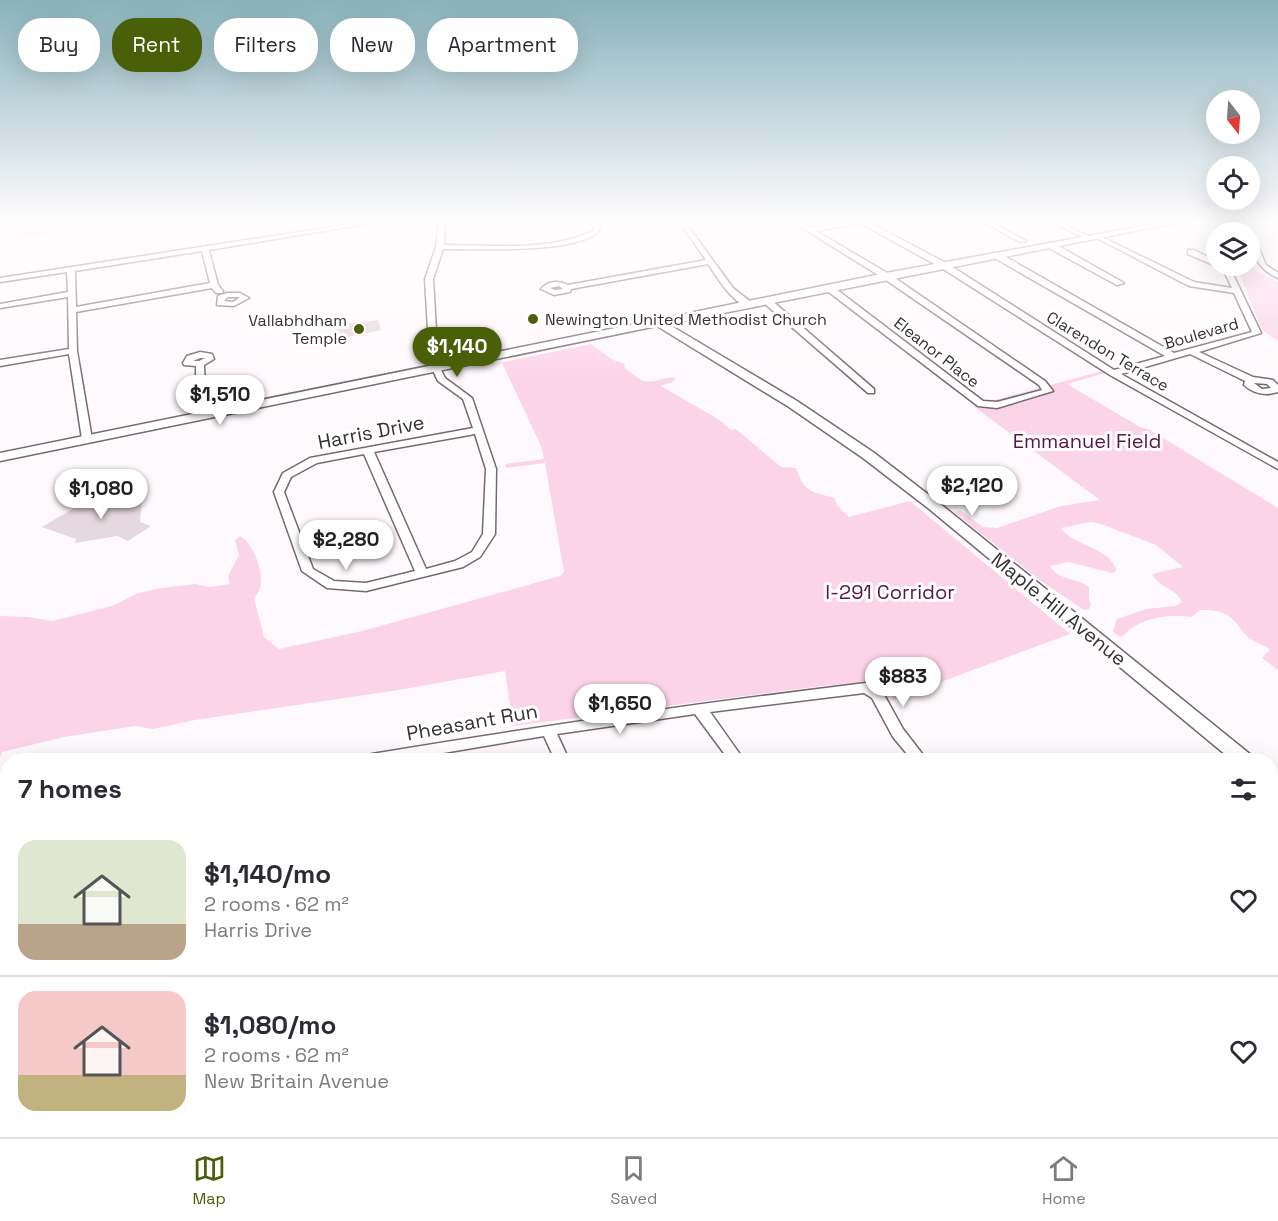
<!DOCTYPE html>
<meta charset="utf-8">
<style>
:root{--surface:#fff;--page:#f7f7f7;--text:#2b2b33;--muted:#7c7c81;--line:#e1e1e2;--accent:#495f08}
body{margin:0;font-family:"Space Grotesk",sans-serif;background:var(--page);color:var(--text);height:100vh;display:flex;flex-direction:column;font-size:22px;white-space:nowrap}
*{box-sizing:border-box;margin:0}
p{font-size:20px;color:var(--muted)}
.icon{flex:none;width:33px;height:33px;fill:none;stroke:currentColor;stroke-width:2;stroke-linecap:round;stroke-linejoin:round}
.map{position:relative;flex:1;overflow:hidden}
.details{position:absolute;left:0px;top:753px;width:1278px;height:384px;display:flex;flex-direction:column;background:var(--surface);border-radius:24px 24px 0 0;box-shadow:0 6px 24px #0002}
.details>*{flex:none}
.hud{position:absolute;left:18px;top:18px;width:600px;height:54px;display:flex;gap:12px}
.needle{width:39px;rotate:163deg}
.controls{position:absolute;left:1206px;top:90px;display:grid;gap:12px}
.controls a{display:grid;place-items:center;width:54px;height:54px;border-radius:50%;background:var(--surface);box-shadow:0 6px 24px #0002;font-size:30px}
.price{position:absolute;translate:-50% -51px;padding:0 14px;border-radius:21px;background:#fff;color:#222;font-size:20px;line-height:39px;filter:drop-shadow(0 2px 3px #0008)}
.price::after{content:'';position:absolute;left:50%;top:36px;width:18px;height:14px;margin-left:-9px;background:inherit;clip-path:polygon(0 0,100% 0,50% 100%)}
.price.selected{background:var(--accent);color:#fff}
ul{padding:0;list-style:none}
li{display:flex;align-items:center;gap:18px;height:150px;padding:0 18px}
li+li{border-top:2px solid var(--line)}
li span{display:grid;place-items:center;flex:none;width:168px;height:120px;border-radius:18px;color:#555}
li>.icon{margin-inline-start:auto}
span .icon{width:72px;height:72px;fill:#fffc;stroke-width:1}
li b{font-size:26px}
h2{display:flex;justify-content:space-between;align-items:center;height:72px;padding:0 18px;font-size:26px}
.chip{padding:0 21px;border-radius:24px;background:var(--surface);box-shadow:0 6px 24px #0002;font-size:21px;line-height:54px}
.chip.selected{background:var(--accent);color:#fff}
.menu{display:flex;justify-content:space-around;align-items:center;height:84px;border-top:2px solid var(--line);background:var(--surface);font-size:16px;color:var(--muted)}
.menu a{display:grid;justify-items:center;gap:3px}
.menu .selected{color:var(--accent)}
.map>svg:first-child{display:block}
.green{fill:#fcd4e8}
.building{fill:#e5d8de}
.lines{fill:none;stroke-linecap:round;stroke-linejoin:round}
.minor-casing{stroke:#766a70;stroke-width:3}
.major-casing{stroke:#766a70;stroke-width:3}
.minor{fill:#fff;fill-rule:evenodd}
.major{fill:#fff;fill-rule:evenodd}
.poi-dot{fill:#495f08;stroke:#fff;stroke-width:2}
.labels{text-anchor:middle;stroke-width:6;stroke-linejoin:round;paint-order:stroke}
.far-poi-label{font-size:16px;fill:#353033;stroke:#fff;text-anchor:start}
.far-street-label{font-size:16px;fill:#353033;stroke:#fff}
.street-label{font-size:20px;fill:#353033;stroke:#fff}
.park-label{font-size:20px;fill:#591640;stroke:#fff}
</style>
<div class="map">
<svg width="1278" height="1137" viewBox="0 0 1278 1137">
<rect width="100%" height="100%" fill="#fef9fc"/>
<path class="green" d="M 15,222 L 45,222 L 48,235 L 17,239 Z
M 655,222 L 734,222 L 702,231 L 668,234 Z
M 1250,253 L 1256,271 L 1278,282 L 1278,341 L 1262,330 L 1239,272 L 1231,266 L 1250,266 Z
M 591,344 L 613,360 L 625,364 L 624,367 C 630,371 639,380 645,381 C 656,384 665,375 675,378 L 674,381 L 661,386 L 718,419 L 731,430 L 736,429 L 781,467 L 796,468 C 805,493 810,491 834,498 L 837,505 L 849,517 L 910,501 L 1070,634 L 938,683 L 900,694 L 894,701 L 888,689 C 868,682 850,686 829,685 L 513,726 L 505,671 L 399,690 L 195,720 L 153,729 L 135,726 L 64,737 L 2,752 L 0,758 L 0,616 L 29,617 L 52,621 L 112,606 L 138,593 L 162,588 L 195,584 L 210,587 L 230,584 L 228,576 L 239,555 L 235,540 L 240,536 C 255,544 270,584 254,598 L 264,637 L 279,649 L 362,631 L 560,576 L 564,572 L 545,463 L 506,468 L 505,464 L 544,459 L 541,446 L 502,363 L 450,373 Z
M 1102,371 L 1105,373 L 1067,384 L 1140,427 L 1148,429 L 1278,508 L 1278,670 L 1262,658 L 1270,649 C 1263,644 1250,641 1245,634 C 1231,615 1225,609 1200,610 L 1192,617 C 1168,614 1139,617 1122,637 L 1115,634 L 1113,631 L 1117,619 L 1146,609 L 1175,606 L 1182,602 C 1177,589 1158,587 1152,574 L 1183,567 L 1156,545 L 1101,524 L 1091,522 L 1061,528 C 1076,548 1106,545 1116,569 L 1115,572 L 1112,573 L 1069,562 L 1050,566 C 1059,581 1076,577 1089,587 L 1089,599 L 1091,605 L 1089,609 L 1084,610 L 1041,581 L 954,512 L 960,510 L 983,527 L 997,528 L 1061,506 L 1100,500 L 973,406 Z"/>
<path class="building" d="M 378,320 L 381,330 L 339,339 L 335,325 Z
M 103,491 L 134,503 L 142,501 L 140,522 L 151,526 L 128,541 L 117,536 L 75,543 L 76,539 L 42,527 Z"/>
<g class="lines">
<defs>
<path id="minor" d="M 364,222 L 378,222 L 209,250 L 218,285 L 223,291 L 222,293 L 216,293 L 212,288 L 76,312 L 77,351 L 92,439 L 91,441 L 87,442 L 82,439 L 69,354 L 0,366 L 0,360 L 69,349 L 68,297 L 0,308 L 0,304 L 68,292 L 67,272 L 0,282 L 0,278 ZM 202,251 L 210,283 L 76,307 L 75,271 Z
M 439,222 L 445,222 L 444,245 C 492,245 548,252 593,231 L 594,227 L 590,222 L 597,222 L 601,227 C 590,255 471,249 443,249 L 433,279 L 438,364 L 445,378 L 472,398 L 496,469 L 495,534 L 480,557 L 463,567 L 366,591 L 327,588 L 302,571 L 274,492 L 283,473 L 310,458 L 473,428 L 463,399 L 438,381 L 430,364 L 425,279 L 436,247 ZM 475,434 L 486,469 L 483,534 L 472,552 L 455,561 L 426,569 L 374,452 ZM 364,454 L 415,571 L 366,583 L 334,581 L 313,569 L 284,492 L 291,477 L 317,463 Z
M 793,222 L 800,222 L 811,228 L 847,222 L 868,222 L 946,263 L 1114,370 L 1165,356 L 993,257 L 993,253 L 999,253 L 1174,353 L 1252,332 L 1234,293 L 1189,286 L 1095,237 L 1100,236 L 1194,282 L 1232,288 L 1223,269 L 1188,254 L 1188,250 L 1194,250 L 1216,261 L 1216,266 L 1229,266 L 1261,333 L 1199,352 L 1253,377 L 1273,380 L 1278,385 L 1278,392 C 1266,396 1254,394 1244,385 L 1245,381 L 1190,354 L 1121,374 L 1278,462 L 1278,469 L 1110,375 L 940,267 L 860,223 L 816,231 L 889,274 L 1045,381 L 1053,391 L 997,408 L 978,406 L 826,290 L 826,286 L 832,286 L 983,401 L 997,402 L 1042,390 L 1039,385 L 883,278 ZM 1254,383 L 1267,384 L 1271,388 L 1262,389 Z
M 983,222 L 991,222 L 1026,241 L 1020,242 Z
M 1051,222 L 1059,222 L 1092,238 L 1087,239 Z
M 1223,222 L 1231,222 L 1252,232 L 1266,265 L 1278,273 L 1278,278 C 1259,270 1250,253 1250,232 L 1244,232 Z
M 688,228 L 690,229 L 733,288 L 752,303 L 752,307 C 735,308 717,277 708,264 L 571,289 L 570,292 L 554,295 L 541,289 C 548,281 558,280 568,285 L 706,260 L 685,230 ZM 559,286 L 563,289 L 555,290 L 550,288 Z
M 1047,243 L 1053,243 L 1124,283 L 1117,285 L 1047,247 Z
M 227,293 L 240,293 L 249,298 L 234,306 L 217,305 L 218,296 ZM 228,297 L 238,297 L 239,298 L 233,302 L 224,301 Z
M 764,299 L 770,299 L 874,389 L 874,393 L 868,393 L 764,303 Z
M 200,352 L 212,354 L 214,359 L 204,365 L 206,415 L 201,418 L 196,415 L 196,366 L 184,365 L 183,363 L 187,356 ZM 200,358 L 205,358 L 199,361 L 193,361 Z
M 866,683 L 882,691 L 903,729 L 927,760 L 912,760 L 893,737 L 872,698 L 864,693 L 710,712 L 744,760 L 729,760 L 695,714 L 557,734 L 569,760 L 555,760 L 544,736 L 402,760 L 365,760 L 367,756 L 372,754 C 536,727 701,703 866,683 Z
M 8,805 L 8,817 L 0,818 L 0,806 Z
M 8,963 L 8,980 L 0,982 L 0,966 Z
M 8,1121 L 8,1130 L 20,1130 L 20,1137 L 0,1137 L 3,1123 Z
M 250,1130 L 270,1130 L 271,1137 L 251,1137 Z
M 498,1130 L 518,1130 L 520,1137 L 500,1137 Z
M 742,1130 L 763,1130 L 766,1137 L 745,1137 Z
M 992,1130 L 1015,1130 L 1018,1137 L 995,1137 Z
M 1242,1130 L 1266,1130 L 1269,1137 L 1245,1137 Z"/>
<path id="major" d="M 1164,222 L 1180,222 L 668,324 L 797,401 L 873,452 L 938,502 L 1251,755 L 1253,760 L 1232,760 L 928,508 L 863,458 L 789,407 L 657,326 L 0,461 L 0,453 L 886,273 Z
M 1270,775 L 1278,778 L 1278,796 L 1270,793 Z
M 1278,1115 L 1278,1137 L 1259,1137 L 1262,1130 L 1270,1130 L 1270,1118 Z"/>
</defs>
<use href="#minor" class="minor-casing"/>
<use href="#major" class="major-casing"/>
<use href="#minor" class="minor"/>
<use href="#major" class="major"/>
</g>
<linearGradient id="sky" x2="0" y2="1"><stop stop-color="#89b2bc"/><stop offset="0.58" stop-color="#fffcfe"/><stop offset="1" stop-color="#fffcfe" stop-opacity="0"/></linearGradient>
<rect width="1278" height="381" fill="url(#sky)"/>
<g class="poi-dot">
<circle cx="533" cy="319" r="6"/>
<circle cx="359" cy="329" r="6"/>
</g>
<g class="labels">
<g class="far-poi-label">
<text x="545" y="325">Newington United Methodist Church</text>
<text x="347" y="326" text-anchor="end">Vallabhdham<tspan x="347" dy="18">Temple</tspan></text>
</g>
<g class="far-street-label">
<text transform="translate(1201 333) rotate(-16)" y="6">Boulevard</text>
<text transform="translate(1108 351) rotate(31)" y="6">Clarendon Terrace</text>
<text transform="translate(937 352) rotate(38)" y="6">Eleanor Place</text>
</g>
<g class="street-label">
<text transform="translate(371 432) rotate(-11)" y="7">Harris Drive</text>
<text transform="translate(1059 609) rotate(39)" y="7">Maple Hill Avenue</text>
<text transform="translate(472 722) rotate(-10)" y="7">Pheasant Run</text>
</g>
<g class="park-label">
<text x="1087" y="448">Emmanuel Field</text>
<text x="890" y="599">I-291 Corridor</text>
</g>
</g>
</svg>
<div class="controls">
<a><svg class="needle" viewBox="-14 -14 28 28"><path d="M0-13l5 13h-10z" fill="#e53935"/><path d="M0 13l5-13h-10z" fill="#7c7c81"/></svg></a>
<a><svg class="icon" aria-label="locate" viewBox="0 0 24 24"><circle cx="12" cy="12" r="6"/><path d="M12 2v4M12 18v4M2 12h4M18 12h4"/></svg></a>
<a><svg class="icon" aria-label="layers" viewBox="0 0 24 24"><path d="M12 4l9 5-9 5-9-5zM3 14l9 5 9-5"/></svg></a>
</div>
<b class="price selected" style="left:457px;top:378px">$1,140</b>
<b class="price" style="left:220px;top:426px">$1,510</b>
<b class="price" style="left:972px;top:517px">$2,120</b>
<b class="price" style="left:101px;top:520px">$1,080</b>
<b class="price" style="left:346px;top:571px">$2,280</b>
<b class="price" style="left:903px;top:708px">$883</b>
<b class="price" style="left:620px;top:735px">$1,650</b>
<div class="hud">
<a class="chip">Buy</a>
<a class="chip selected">Rent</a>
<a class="chip">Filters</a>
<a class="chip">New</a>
<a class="chip">Apartment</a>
</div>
<section class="details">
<h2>7 homes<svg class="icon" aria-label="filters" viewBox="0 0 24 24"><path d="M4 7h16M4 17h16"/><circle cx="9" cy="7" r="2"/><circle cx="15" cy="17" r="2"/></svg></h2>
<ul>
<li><span style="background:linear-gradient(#dfe7d0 70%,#b9a48a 0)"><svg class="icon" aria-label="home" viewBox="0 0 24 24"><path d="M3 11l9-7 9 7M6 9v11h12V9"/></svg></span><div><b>$1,140/mo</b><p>2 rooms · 62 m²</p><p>Harris Drive</p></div><svg class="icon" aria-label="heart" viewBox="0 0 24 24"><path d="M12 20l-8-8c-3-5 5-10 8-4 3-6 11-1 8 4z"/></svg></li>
<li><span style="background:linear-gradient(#f6c9c9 70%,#c2b280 0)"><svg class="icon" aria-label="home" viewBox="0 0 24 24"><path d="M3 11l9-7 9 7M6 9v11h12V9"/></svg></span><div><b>$1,080/mo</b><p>2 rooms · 62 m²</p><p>New Britain Avenue</p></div><svg class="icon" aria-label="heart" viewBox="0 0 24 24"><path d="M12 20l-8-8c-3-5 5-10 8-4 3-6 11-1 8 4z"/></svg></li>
</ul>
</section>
</div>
<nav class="menu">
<a class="selected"><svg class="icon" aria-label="map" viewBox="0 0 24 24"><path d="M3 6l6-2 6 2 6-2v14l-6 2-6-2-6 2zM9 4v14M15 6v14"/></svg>Map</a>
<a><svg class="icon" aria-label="saved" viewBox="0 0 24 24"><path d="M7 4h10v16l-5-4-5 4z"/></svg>Saved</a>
<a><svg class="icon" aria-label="home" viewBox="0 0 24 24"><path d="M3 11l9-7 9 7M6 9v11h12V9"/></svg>Home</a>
</nav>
